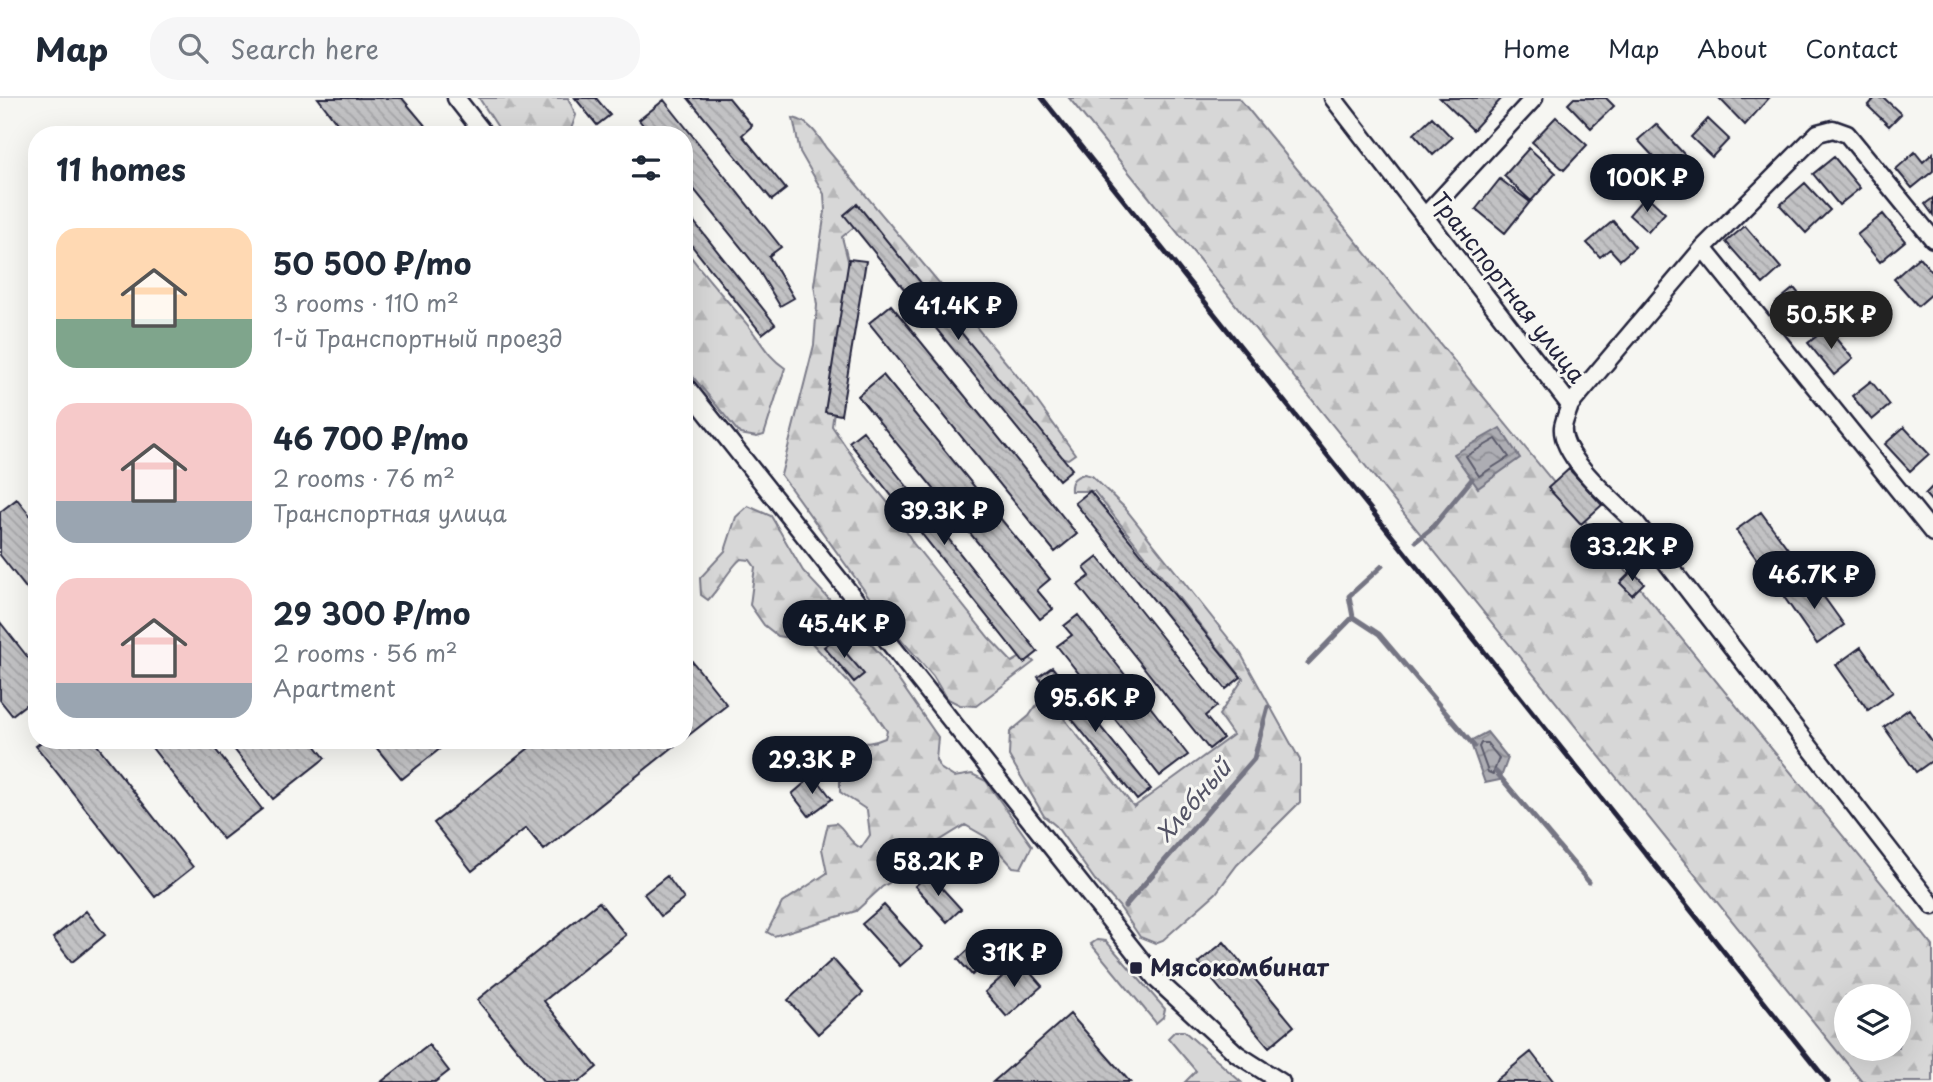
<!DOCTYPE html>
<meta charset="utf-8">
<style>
:root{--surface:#fff;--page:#f6f6f7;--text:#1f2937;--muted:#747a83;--line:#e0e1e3;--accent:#111827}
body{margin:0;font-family:"Playpen Sans",sans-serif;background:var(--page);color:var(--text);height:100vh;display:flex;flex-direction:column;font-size:26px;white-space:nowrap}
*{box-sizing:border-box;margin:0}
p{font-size:23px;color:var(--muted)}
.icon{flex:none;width:38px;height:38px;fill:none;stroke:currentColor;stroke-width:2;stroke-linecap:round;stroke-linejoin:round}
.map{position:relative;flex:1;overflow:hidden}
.drawer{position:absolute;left:28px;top:28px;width:665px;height:623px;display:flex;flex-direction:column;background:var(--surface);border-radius:28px;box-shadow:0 7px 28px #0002}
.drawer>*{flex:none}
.fabs{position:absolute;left:1834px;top:886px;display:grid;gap:14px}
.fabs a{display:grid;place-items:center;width:77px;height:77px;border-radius:50%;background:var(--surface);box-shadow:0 7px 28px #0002;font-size:35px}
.price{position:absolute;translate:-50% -60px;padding:0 16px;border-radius:24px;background:var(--accent);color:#fff;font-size:23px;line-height:46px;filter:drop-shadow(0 2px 4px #0008)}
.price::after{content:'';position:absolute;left:50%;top:42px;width:21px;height:16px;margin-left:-10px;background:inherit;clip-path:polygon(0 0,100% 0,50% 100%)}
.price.current{background:#222;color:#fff}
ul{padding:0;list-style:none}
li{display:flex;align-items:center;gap:21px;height:175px;padding:0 28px}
li span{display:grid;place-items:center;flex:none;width:196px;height:140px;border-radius:21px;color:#555}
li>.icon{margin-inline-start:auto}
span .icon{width:84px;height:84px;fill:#fffc;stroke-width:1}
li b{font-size:30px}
h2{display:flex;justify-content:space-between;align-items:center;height:84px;padding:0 28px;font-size:30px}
header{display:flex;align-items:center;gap:42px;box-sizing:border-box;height:98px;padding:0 35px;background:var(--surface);border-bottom:2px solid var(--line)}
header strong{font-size:33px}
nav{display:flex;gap:38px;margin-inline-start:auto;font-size:24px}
.search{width:490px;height:63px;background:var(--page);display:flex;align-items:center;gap:18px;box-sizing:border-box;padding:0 24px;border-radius:28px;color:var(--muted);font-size:26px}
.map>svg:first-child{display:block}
.green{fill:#d7d7d7;stroke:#7c7c89;stroke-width:2}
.forest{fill:url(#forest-firs);stroke:#7c7c89;stroke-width:2;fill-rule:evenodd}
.water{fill:url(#water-waves);stroke:#757583;stroke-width:2}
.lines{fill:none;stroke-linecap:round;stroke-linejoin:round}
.shore{stroke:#5a5a6b;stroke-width:2}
.stream{stroke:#757583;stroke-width:5}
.building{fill:url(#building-back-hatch);stroke:#22223b;stroke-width:2}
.street-casing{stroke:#22223b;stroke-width:21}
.street{stroke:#f6f6f2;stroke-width:16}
.rail{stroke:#22223b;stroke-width:5}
.poi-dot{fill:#22223b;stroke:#f6f6f2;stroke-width:2.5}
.labels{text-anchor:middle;stroke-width:6;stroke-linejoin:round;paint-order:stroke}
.street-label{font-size:23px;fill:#22223b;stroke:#f6f6f2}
.poi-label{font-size:23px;font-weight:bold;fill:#22223b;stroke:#f6f6f2;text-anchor:start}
.water-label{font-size:24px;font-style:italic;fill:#535365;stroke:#f6f6f2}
</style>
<header>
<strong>Map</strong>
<div class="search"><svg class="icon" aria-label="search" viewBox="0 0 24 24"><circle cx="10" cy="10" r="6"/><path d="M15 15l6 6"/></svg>Search here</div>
<nav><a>Home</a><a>Map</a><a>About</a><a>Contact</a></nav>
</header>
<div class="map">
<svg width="1933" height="984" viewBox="0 0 1933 984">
<defs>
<pattern id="forest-firs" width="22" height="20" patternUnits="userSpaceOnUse" patternTransform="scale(1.75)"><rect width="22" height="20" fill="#d7d7d7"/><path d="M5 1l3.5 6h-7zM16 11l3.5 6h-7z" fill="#b8b8b9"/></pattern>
<pattern id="water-waves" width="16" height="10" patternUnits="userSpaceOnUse" patternTransform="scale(1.75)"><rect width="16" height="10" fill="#adadb3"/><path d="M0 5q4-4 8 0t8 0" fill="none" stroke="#8c8c93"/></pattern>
<pattern id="building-back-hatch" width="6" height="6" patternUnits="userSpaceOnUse" patternTransform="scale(1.75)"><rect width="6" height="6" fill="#c2c2c4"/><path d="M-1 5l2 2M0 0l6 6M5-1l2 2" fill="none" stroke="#a6a6a9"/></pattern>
</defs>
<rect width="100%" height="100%" fill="#f6f6f2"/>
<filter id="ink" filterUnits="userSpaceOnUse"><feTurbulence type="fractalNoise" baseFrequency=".0143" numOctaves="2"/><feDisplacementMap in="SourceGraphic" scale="14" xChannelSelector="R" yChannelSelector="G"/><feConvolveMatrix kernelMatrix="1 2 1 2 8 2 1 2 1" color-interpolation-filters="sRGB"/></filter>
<g filter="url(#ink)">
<path class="green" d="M 1097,842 L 1106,843 L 1165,911 L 1163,919 L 1156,925 L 1091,846 Z
M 1175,933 L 1184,933 L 1241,984 L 1185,984 L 1196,973 L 1168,940 Z"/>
<path class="forest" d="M 479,0 L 568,0 L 576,17 L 569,37 L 503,37 Z
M 1069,0 L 1239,0 L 1933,848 L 1933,984 L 1862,984 ZM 1846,898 L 1899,898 L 1899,950 L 1846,950 Z
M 793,20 C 809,23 818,37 826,50 L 1029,292 L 1075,356 L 1068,361 L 1056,358 L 861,123 L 842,139 L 852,178 L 832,328 L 865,377 L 894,412 L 913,445 L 989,540 L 1012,564 L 1026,556 L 1034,564 L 976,608 L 960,607 L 946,600 L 933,578 L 893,532 L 781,377 L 814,247 L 817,207 L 814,187 L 825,113 L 824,96 L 800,54 Z
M 684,149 C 704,179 728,202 750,230 C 762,245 768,259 785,270 L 764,337 L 757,339 L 740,336 L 684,268 Z
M 1084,376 L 1092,378 L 1124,409 L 1241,556 L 1300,662 L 1300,704 L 1237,767 L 1216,795 L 1163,842 L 1155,845 L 1140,839 L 1119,808 L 1095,782 L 1056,728 L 1044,718 L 1009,658 L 1010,634 L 1029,618 L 1043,598 L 1047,599 L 1134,709 L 1233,637 L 1219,617 L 1243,581 L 1094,393 L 1071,393 C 1070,383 1074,379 1084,376 Z
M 748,408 L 771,418 L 803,473 L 881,557 L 938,639 L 936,662 L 940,670 L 954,679 L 972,676 L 986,683 L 1032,748 L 1021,770 L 1013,769 L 986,739 L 965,727 L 936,745 L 911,772 L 882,789 L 856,813 L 774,838 L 767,834 L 782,805 L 827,775 L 822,751 L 828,726 L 836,725 C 846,732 849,745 861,750 L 870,737 L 867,712 L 840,694 L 840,679 L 829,667 L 826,650 L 832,644 C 854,641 864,650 885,640 L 887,633 L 870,608 L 810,543 L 778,538 L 764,527 L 750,507 L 755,469 L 750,462 L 741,461 C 731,468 719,491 708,502 L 701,497 L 700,480 L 725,453 L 736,419 Z"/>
<path class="water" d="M 1500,330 L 1520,360 L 1478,390 L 1454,356 Z
M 1487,634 L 1508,660 L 1500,682 L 1485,685 L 1470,643 Z"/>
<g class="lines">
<path class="shore" d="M 1496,341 L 1509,359 L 1479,378 L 1466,358 Z
M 1481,645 L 1487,645 L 1499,660 L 1493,676 L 1488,674 L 1479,649 Z"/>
<path class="stream" d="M 1416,443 L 1430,432 L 1472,381
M 1353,519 L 1379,536 L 1474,648
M 1308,565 L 1353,519 L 1349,498 L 1382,468
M 1496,674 L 1589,784
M 1125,808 L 1254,661 L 1268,609"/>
</g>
<path class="building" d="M 318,0 L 402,0 L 433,37 L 346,37 Z
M 575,0 L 596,0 L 610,17 L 597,27 Z
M 688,0 L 729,0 L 752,28 L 742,37 L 786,91 L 772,102 Z
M 1440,0 L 1502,0 L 1473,32 Z
M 1574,0 L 1606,0 L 1614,8 L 1591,30 L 1568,6 Z
M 1719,0 L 1769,0 L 1745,27 Z
M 1875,0 L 1884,0 L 1901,16 L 1889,28 L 1868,8 Z
M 664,2 L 781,149 L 769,158 L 794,200 L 780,208 L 756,168 L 684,79 L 684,37 L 651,37 L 639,22 Z
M 1432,19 L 1452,40 L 1433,57 L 1414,36 Z
M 1556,19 L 1587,47 L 1564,72 L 1532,44 Z
M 1708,21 L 1729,41 L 1712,59 L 1691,39 Z
M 1656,26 L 1696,69 L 1678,85 L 1638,42 Z
M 1529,50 L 1556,75 L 1531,103 L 1504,78 Z
M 1915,54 L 1923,64 L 1933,55 L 1933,73 L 1912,90 L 1896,71 Z
M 1834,59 L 1860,90 L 1839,107 L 1813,76 Z
M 1500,81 L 1530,104 L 1505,135 L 1476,111 Z
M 1805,85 L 1830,112 L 1806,135 L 1780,107 Z
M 1646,97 L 1665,115 L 1648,134 L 1629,117 Z
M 1933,100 L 1933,117 L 1925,106 Z
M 857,106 L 1072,371 L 1059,382 L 844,117 Z
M 684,111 L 775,226 L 762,236 L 684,138 Z
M 1883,116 L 1905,143 L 1880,164 L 1857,137 Z
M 1613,123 L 1635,149 L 1620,162 L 1610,151 L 1600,159 L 1587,145 Z
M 1745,128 L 1781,170 L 1763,186 L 1726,144 Z
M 1919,159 L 1933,175 L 1933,195 L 1918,208 L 1894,181 Z
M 849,161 L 866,163 L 841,317 L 825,314 Z
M 1794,190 L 1817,218 L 1799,233 L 1776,205 Z
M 891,207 L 1077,436 L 1055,454 L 869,225 Z
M 1827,230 L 1853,261 L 1834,277 L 1808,245 Z
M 883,277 L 1050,481 L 1037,492 L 1053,511 L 1040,521 L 858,298 Z
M 1871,283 L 1890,307 L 1872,322 L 1852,298 Z
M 1904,329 L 1929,356 L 1910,373 L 1885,346 Z
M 863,333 L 1038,554 L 1024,565 L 849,344 Z
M 1569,371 L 1602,407 L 1581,426 L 1548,390 Z
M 1933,388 L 1933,405 L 1925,396 Z
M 1090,393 L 1241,579 L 1226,591 L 1075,405 Z
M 17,401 L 37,426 L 37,504 L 0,457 L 0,414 Z
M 1761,414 L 1794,459 L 1768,477 L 1736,432 Z
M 1098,459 L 1217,608 L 1205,618 L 1223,640 L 1209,651 L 1078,487 L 1090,478 L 1084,470 Z
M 1632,473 L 1644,485 L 1632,497 L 1620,485 Z
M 1811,481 L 1844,527 L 1817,546 L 1784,499 Z
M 1078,517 L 1188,657 L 1160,678 L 1057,548 L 1072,537 L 1064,528 Z
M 0,524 L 37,571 L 37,598 L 12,617 L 0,602 Z
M 834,541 L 864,576 L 854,584 L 824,549 Z
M 1861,549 L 1893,594 L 1868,612 L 1836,567 Z
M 684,553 L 727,607 L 684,641 Z
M 1052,569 L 1151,691 L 1137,702 L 1038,579 Z
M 1909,611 L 1933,645 L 1933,662 L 1916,674 L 1884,629 Z
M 44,642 L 93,642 L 193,769 L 155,799 L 36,648 Z
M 146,642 L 208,642 L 262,711 L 223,741 Z
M 227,642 L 311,642 L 325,660 L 273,701 Z
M 370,642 L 451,642 L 402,681 Z
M 539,642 L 682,642 L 544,752 L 526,730 L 472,773 L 434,725 Z
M 814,677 L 832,701 L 809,718 L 792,696 Z
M 929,776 L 961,811 L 947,824 L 915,788 Z
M 667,778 L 684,801 L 661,818 L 644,796 Z
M 599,804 L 626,837 L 544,903 L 597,969 L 579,984 L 544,984 L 477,902 Z
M 884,807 L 922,849 L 900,868 L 862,826 Z
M 86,813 L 105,837 L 72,864 L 53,840 Z
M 982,840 L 996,855 L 972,877 L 958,861 Z
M 1224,844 L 1294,928 L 1269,949 L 1198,865 Z
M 833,861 L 863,895 L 818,936 L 788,902 Z
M 1020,863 L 1042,888 L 1007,919 L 985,894 Z
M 1070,916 L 1130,984 L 993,984 Z
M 429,947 L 449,973 L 435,984 L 381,984 Z
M 1531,954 L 1554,984 L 1494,984 Z"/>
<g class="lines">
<defs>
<path id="street" d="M 456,0 L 485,37
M 1333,0 L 1570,307 C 1568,314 1564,322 1563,329 C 1560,359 1616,405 1636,425 L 1933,808
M 1424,119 L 1534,0
M 1703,150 L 1933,435
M 684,286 L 1157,882 L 1237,956 L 1281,984
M 1570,307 L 1703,150 L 1818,35 L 1833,31 L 1847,36 L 1933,141"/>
</defs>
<use href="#street" class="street-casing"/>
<use href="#street" class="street"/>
<path class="rail" d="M 1042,0 L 1828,984"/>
</g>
</g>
<rect class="poi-dot" x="1129" y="863" width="14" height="14" rx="3.5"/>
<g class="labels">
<g class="street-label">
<text transform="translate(1508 190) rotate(52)" y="8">Транспортная улица</text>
</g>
<g class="poi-label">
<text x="1150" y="878">Мясокомбинат</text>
</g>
<g class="water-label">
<text transform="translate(1194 703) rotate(-49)" y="8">Хлебный</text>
</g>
</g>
</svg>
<div class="fabs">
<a><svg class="icon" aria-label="layers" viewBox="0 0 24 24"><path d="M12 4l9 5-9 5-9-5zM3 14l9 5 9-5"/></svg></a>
</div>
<b class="price" style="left:1647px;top:116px">100K ₽</b>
<b class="price" style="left:958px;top:244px">41.4K ₽</b>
<b class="price current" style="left:1831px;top:253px">50.5K ₽</b>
<b class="price" style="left:944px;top:449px">39.3K ₽</b>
<b class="price" style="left:1632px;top:485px">33.2K ₽</b>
<b class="price" style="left:1814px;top:513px">46.7K ₽</b>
<b class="price" style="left:844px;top:562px">45.4K ₽</b>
<b class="price" style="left:1095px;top:636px">95.6K ₽</b>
<b class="price" style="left:812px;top:698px">29.3K ₽</b>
<b class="price" style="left:938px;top:800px">58.2K ₽</b>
<b class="price" style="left:1014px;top:891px">31K ₽</b>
<section class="drawer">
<h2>11 homes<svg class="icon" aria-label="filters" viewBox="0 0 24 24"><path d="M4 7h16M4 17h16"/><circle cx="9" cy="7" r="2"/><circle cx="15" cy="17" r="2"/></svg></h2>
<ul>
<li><span style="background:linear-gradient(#ffd9b3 65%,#7fa58c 0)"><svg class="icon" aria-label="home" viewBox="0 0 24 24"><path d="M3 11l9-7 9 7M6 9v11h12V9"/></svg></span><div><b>50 500 ₽/mo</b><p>3 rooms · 110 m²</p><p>1-й Транспортный проезд</p></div></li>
<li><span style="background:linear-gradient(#f6c9c9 70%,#9aa5b1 0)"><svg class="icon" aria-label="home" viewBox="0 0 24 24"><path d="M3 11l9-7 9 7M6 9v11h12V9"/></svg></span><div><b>46 700 ₽/mo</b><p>2 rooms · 76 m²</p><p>Транспортная улица</p></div></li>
<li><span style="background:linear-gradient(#f6c9c9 75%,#9aa5b1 0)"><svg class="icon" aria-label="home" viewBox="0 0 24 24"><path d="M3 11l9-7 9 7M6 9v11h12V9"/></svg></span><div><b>29 300 ₽/mo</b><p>2 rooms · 56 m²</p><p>Apartment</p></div></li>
</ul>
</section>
</div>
